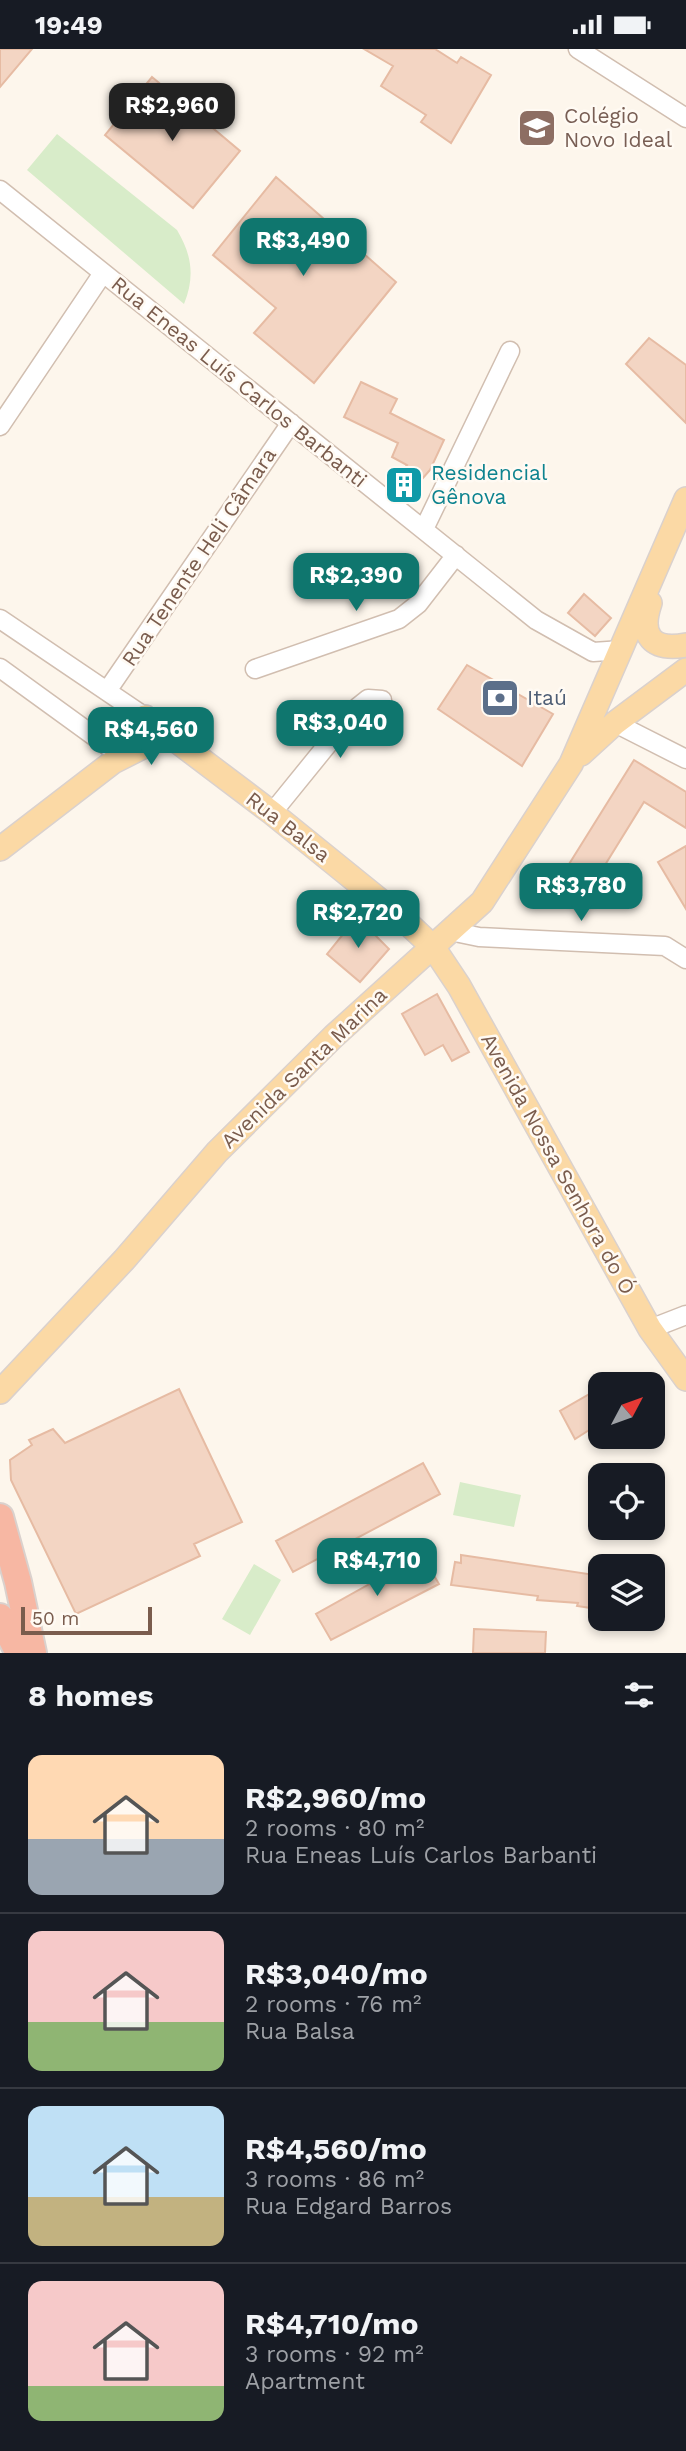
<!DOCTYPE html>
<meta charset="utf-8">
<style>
:root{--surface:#171b24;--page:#242831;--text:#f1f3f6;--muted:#9ea1a6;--line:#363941;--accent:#0f766e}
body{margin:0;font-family:"Work Sans",sans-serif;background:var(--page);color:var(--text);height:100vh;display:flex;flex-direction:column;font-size:26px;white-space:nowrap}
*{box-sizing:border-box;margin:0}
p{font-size:23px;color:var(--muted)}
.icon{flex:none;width:38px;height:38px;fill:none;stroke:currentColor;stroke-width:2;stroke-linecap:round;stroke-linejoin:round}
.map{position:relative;height:1604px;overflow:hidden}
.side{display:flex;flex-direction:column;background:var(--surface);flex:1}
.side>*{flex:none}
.needle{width:46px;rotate:49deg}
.buttons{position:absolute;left:588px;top:1323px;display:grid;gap:14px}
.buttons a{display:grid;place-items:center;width:77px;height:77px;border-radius:14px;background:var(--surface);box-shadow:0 4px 10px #0003;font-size:35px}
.scale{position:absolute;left:21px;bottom:18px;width:131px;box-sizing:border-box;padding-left:7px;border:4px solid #7a5c4d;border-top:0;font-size:19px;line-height:24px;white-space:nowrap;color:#7a5c4d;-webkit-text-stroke:5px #fffaf3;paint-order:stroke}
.price{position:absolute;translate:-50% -60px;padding:0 16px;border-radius:14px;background:var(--accent);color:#fff;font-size:23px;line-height:46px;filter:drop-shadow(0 2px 4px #0008)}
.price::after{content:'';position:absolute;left:50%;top:42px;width:21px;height:16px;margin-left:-10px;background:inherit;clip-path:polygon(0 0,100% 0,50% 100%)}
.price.on{background:#222;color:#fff}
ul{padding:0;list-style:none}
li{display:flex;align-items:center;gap:21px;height:175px;padding:0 28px}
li+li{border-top:2px solid var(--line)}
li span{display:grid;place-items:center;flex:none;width:196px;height:140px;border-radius:14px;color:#555}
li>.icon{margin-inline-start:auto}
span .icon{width:84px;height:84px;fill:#fffc;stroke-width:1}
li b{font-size:30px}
h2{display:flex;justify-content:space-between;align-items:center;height:84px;padding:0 28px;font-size:30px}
.status{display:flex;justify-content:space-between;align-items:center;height:49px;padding:0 35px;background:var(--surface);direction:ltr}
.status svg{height:19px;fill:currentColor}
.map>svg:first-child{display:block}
.green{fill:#d8ecc9}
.building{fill:#f3d5c3;stroke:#e6bba3;stroke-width:2}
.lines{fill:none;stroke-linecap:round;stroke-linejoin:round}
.minor-casing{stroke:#d1beb0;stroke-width:21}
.major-casing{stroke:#dad1cd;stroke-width:26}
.highway-casing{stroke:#dad1cd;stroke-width:30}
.minor{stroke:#fff;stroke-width:18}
.major{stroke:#fbd9a5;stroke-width:23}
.highway{stroke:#f7b7a3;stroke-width:26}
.labels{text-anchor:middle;stroke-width:5;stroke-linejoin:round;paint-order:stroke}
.education-label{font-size:21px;fill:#785e54;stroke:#fffaf3;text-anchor:start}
.street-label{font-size:21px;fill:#7a5c4d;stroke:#fffaf3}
.culture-label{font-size:21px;fill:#0d838f;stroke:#fffaf3;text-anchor:start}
.service-label{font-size:21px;fill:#4e5e75;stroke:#fffaf3;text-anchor:start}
</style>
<div class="status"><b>19:49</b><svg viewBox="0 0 49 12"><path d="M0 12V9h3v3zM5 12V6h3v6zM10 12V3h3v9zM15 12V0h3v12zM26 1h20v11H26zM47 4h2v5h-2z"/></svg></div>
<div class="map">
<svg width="686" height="1604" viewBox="0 0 686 1604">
<rect width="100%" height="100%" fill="#fdf6ec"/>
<path class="green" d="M 57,85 L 177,181 C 192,206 195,228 184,255 L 27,121 Z
M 460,1433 L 521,1446 L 514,1478 L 453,1466 Z
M 254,1515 L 281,1531 L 250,1586 L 222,1570 Z"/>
<path class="building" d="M 0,0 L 32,0 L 0,38 Z
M 364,0 L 435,0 L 457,14 L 461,8 L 491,26 L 451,94 L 421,73 L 426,66 L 381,37 L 393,17 Z
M 152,28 L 240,102 L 193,159 L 105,86 Z
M 276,128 L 396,233 L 314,334 L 254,284 L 276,259 L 213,206 Z
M 649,289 L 686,316 L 686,374 L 626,315 Z
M 361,333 L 397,350 L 390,364 L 444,391 L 430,421 L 408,446 L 393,434 L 407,416 L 392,408 L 398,394 L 344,368 Z
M 584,545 L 611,569 L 595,587 L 568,564 Z
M 467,616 L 553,665 L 522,717 L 438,660 Z
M 634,711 L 686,743 L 686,779 L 644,753 L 587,845 L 561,828 Z
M 686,797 L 686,860 L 658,813 Z
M 357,868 L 389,900 L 360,933 L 327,905 Z
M 437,945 L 469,1003 L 452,1012 L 443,996 L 425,1006 L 402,965 Z
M 600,1339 L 600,1374 L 575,1390 L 560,1362 Z
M 179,1340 L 242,1473 L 194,1495 L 200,1507 L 76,1565 L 11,1431 L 10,1411 L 32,1396 L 29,1391 L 53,1380 L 65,1394 Z
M 423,1414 L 440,1445 L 293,1523 L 276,1492 Z
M 461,1506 L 595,1526 L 594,1533 L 600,1534 L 598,1549 L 592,1548 L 591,1559 L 577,1557 L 578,1554 L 537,1551 L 538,1547 L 451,1536 L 455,1513 L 461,1514 Z
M 416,1509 L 421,1516 L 426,1513 L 439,1535 L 331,1591 L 316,1565 Z
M 474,1580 L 546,1583 L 545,1604 L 473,1604 Z"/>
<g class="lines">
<defs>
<path id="minor" d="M 578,0 L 686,69
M 0,141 L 536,571 L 593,603 L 622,601
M 0,377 L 103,224
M 424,480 L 510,302
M 0,570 L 145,668
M 0,619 L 120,706
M 255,620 L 399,570 L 418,555 L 456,506
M 107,642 L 291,374
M 615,674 L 686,710
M 272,764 L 358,658 L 368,650 L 382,651
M 450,882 L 479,888 L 665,897 L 686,910
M 650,1280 L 686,1266"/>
<path id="major" d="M 650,554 C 639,587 652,602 686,596
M 581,705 L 615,674 L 686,621
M 113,713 L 136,686 L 145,668 L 272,764 L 403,870 L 433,898 L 459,937 L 650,1280 L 686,1330
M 0,800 L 113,713 L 168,685
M 0,1343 L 124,1211 L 217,1103 L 334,987 L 482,853 L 571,715 L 686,450"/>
<path id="highway" d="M 0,1468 L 18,1533 L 33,1604
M 0,1568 L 19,1604"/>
</defs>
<use href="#minor" class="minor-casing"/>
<use href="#major" class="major-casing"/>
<use href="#highway" class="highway-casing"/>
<use href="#minor" class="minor"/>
<use href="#major" class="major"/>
<use href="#highway" class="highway"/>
</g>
<defs>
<symbol id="school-square" viewBox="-11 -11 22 22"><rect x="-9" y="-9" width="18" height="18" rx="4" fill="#8d6e63" stroke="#fffaf3"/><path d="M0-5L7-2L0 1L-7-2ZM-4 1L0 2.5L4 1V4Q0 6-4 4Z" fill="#fff"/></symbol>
<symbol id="building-square" viewBox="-11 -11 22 22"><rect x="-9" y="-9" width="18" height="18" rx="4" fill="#0f9aa8" stroke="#fffaf3"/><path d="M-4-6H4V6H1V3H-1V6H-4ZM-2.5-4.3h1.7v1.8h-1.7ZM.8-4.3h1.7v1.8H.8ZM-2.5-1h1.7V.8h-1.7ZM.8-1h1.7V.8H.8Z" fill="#fff"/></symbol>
<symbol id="bank-square" viewBox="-11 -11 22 22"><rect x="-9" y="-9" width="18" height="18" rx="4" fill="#5c6f8a" stroke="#fffaf3"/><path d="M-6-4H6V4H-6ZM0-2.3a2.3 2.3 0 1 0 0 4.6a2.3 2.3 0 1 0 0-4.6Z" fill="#fff"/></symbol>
</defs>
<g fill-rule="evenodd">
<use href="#school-square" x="515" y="57" width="44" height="44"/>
<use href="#building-square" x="382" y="414" width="44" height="44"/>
<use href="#bank-square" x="478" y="627" width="44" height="44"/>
</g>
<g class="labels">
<g class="education-label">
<text x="564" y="74">Colégio<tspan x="564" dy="24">Novo Ideal</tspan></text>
</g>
<g class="street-label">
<text transform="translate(239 333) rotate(39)" y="7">Rua Eneas Luís Carlos Barbanti</text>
<text transform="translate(199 508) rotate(-56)" y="7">Rua Tenente Heli Câmara</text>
<text transform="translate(288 778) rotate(38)" y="7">Rua Balsa</text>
<text transform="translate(304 1019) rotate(-44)" y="7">Avenida Santa Marina</text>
<text transform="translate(558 1115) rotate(61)" y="7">Avenida Nossa Senhora do Ó</text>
</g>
<g class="culture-label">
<text x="431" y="431">Residencial<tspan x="431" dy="24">Gênova</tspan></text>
</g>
<g class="service-label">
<text x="527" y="656">Itaú</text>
</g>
</g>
</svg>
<div class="buttons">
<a><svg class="needle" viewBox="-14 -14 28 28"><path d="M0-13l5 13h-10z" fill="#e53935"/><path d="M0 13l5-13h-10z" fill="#9ea1a6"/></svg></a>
<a><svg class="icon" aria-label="locate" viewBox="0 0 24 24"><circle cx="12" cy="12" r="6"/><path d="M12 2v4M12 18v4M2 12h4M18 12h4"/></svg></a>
<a><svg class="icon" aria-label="layers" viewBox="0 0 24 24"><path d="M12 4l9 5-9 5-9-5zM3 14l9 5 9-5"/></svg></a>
</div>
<div class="scale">50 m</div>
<b class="price on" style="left:172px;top:94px">R$2,960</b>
<b class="price" style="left:303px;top:229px">R$3,490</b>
<b class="price" style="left:356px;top:564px">R$2,390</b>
<b class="price" style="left:340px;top:711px">R$3,040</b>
<b class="price" style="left:151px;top:718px">R$4,560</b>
<b class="price" style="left:581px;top:874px">R$3,780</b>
<b class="price" style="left:358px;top:901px">R$2,720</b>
<b class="price" style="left:377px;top:1549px">R$4,710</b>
</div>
<section class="side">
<h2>8 homes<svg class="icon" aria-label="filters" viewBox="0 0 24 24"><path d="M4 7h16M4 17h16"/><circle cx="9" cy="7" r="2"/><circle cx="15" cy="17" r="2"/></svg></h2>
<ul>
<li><span style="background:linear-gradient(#ffd9b3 60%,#9aa5b1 0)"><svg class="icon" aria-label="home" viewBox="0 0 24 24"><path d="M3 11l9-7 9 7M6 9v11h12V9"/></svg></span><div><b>R$2,960/mo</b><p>2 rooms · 80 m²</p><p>Rua Eneas Luís Carlos Barbanti</p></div></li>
<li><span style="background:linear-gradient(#f6c9c9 65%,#8fb573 0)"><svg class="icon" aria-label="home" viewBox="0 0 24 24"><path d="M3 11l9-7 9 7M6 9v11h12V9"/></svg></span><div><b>R$3,040/mo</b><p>2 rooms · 76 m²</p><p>Rua Balsa</p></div></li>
<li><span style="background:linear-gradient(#bfe0f5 65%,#c2b280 0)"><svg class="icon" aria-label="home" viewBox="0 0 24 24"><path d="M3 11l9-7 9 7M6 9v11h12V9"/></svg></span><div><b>R$4,560/mo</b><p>3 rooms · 86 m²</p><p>Rua Edgard Barros</p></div></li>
<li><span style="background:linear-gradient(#f6c9c9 75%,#8fb573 0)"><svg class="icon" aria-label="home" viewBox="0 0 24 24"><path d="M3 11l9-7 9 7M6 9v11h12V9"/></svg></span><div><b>R$4,710/mo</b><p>3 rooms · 92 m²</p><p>Apartment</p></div></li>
</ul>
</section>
